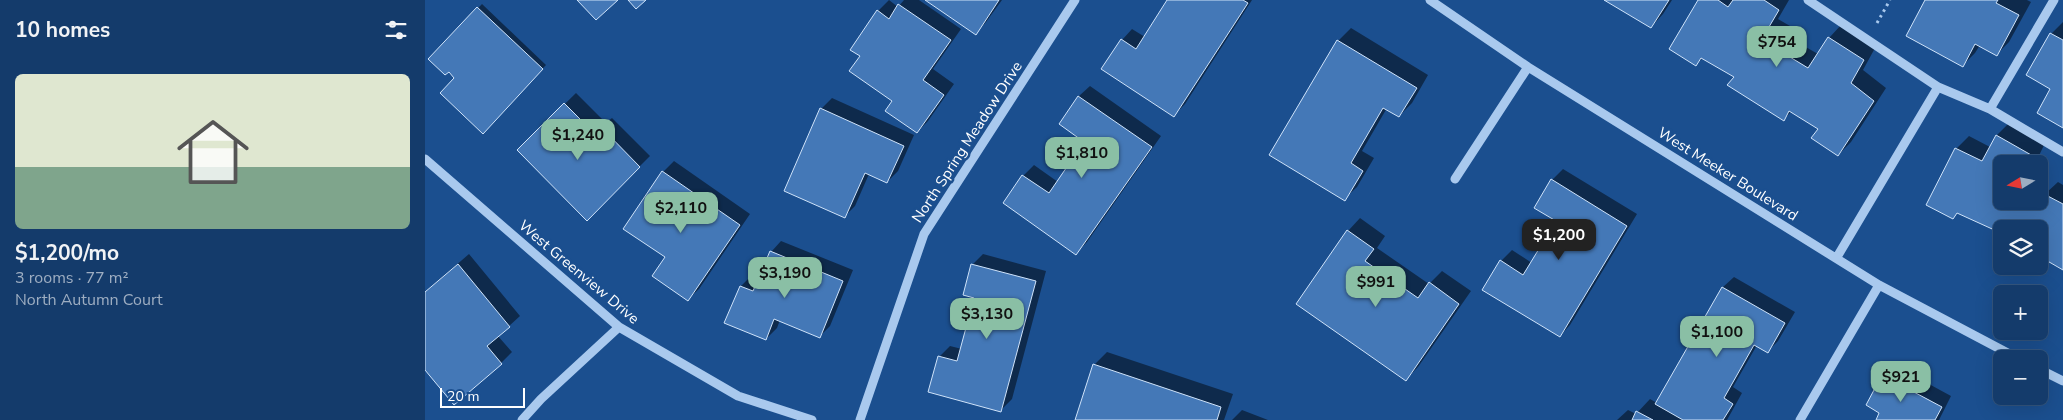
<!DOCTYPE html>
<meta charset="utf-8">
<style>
:root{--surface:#143b6b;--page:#1d4271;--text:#f1f3f6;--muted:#9dadc1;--line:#33557e;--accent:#8abfa5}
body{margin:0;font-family:"Nunito Sans",sans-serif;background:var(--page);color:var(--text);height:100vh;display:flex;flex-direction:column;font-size:19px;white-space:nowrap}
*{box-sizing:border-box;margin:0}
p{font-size:16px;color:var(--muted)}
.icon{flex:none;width:28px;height:28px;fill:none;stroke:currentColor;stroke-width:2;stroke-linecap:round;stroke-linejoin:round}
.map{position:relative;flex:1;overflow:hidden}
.details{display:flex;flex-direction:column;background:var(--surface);width:425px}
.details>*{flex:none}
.needle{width:32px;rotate:260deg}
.controls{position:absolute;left:1568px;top:155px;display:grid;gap:10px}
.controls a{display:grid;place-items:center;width:55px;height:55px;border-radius:8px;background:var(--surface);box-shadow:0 5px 20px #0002,0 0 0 1px var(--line);font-size:25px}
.scale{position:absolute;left:15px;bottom:12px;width:85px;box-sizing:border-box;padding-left:5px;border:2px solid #fff;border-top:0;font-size:14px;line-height:18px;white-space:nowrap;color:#fff;-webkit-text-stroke:4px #1b4f8f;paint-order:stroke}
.price{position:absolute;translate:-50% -42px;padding:0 11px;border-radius:10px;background:var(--accent);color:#111;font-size:16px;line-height:32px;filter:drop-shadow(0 1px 2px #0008)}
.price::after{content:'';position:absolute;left:50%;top:30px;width:15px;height:11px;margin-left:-8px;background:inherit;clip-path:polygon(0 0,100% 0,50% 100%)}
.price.current{background:#222;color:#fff}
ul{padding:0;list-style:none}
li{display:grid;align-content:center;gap:10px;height:265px;padding:0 15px}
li+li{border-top:1px solid var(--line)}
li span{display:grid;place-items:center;height:155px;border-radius:8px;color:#555}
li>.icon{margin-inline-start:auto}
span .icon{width:90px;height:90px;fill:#fffc;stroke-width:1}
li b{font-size:21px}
h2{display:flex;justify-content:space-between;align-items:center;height:60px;padding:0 15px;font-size:21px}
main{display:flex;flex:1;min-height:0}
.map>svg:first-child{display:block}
.shadow{fill:#0007}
.building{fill:#4478b7;stroke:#cfe3fa}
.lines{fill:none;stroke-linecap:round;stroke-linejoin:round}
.path{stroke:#a9c9ee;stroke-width:3;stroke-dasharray:2.5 4;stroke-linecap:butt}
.minor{stroke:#a9c9ee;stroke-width:9}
.labels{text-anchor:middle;stroke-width:5;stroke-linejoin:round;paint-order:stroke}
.street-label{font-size:15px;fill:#fff;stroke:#1b4f8f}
</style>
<main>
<section class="details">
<h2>10 homes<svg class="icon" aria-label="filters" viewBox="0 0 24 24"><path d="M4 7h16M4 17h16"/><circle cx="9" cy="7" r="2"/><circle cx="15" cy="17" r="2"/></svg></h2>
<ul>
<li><span style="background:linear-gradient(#dfe7d0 60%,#7fa58c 0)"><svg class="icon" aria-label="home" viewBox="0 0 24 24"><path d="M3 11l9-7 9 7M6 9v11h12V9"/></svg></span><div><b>$1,200/mo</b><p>3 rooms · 77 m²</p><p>North Autumn Court</p></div></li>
</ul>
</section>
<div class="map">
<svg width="1638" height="420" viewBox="0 0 1638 420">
<rect width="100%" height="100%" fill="#1b4f8f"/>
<path class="shadow" d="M 464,0 L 473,7 L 479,0 L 494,0 L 536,29 L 508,69 L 529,84 L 503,121 L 492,132 L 437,56 L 453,11 Z
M 502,0 L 577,0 L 561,22 L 551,33 Z
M 744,0 L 827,0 L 760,104 L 749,115 L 697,40 L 707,29 L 720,37 Z
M 1182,0 L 1247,0 L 1238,14 L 1226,27 Z
M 1274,0 L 1364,0 L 1353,19 L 1377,33 L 1372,42 L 1393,54 L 1404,38 L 1416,25 L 1450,48 L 1438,70 L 1461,88 L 1426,142 L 1413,155 L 1395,128 L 1367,111 L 1359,119 L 1311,77 L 1278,58 L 1271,64 Z
M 1501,0 L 1602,0 L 1606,2 L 1584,42 L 1572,54 L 1555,45 L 1550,53 L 1538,65 Z
M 57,4 L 121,65 L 58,132 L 31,78 L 5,59 Z
M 1638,22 L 1638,127 L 1627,88 L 1626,34 Z
M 926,28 L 1003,75 L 987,103 L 974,116 L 962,108 L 937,151 L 949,158 L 932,187 L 919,199 L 845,155 L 913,41 Z
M 665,86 L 736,136 L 662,242 L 651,253 L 580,202 L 598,176 L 609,165 L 633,182 L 661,142 L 635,124 L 654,96 Z
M 151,93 L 181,123 L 187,118 L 225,156 L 162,219 L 93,150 Z
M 407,98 L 489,135 L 473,171 L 462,182 L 444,174 L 430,206 L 419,217 L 361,191 L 396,109 Z
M 1584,123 L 1620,143 L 1610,164 L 1576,164 L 1576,201 L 1614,201 L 1614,190 L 1620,194 L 1633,182 L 1638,185 L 1638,269 L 1621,259 L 1614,264 L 1614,229 L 1576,229 L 1576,232 L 1534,212 L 1528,217 L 1531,149 L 1544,136 L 1565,147 L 1572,135 Z
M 249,161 L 325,214 L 274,289 L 263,299 L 238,172 Z
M 1138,169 L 1212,214 L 1145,325 L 1135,336 L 1076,261 L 1087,250 L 1107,263 L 1132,220 L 1127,180 Z
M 935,218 L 960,236 L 952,248 L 1004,284 L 1017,271 L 1046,291 L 993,367 L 981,379 L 923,231 Z
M 356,241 L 428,270 L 405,326 L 395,336 L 355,320 L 352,328 L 341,339 L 301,322 L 316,286 L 327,275 L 335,279 L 346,252 Z
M 44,254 L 95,316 L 73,336 L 87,352 L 76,363 L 0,368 L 0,292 Z
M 558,254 L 621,271 L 587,399 L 576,410 L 514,357 L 525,346 L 537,349 L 550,297 L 547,265 Z
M 1309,277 L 1370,312 L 1353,341 L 1343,351 L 1332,345 L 1308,387 L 1317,393 L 1302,420 L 1192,420 L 1203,410 L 1211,414 L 1225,399 L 1232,403 L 1298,287 Z
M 682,352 L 808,394 L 799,420 L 651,420 L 669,365 Z
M 1469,365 L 1526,396 L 1514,420 L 1452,420 L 1456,412 L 1458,376 Z
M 817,410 L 843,420 L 807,420 Z"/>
<path class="building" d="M 152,0 L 193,0 L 171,20 Z
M 203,0 L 221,0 L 211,9 Z
M 500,0 L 574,0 L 551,35 Z
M 742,0 L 818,0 L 823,3 L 749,117 L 676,69 L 696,39 L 711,49 Z
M 1179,0 L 1244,0 L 1226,28 Z
M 1273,0 L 1293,0 L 1303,7 L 1308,0 L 1339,0 L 1354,10 L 1341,32 L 1365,45 L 1360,54 L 1383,68 L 1403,37 L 1439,60 L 1426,83 L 1449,101 L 1413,156 L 1386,138 L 1393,129 L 1364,111 L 1359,121 L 1302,85 L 1309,77 L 1276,58 L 1271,66 L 1244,49 Z
M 1500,0 L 1573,0 L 1571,3 L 1594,15 L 1572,56 L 1550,44 L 1538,67 L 1481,36 Z
M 473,4 L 526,40 L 498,80 L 519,95 L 492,133 L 460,111 L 467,101 L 424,71 L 435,56 L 425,50 L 452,10 L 464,19 Z
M 52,7 L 118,69 L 58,134 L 15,93 L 29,78 L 24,72 L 20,75 L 3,59 Z
M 1625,33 L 1638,40 L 1638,128 L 1612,113 L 1625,89 L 1601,75 Z
M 912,40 L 992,88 L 974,117 L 958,108 L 926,163 L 938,171 L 920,201 L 844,155 Z
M 653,96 L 727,147 L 651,255 L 578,203 L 597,175 L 624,193 L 659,142 L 634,124 Z
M 139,103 L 169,133 L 176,127 L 215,167 L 162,221 L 92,150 Z
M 395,108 L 479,146 L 462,183 L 440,173 L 420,218 L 359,191 Z
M 1571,135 L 1608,156 L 1604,164 L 1576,164 L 1576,201 L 1600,201 L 1609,208 L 1619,194 L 1638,204 L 1638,270 L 1619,259 L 1616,266 L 1614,265 L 1614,229 L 1576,229 L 1576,233 L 1532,213 L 1528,219 L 1501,205 L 1530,148 L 1557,161 Z
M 237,171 L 315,225 L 263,301 L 227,276 L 240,257 L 198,229 Z
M 1126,179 L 1202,226 L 1135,337 L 1057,290 L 1075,260 L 1098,275 L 1131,221 L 1109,208 Z
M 922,230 L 949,249 L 940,261 L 993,298 L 1004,282 L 1034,304 L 981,381 L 871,304 Z
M 345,251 L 418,281 L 395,338 L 349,319 L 341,340 L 299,323 L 315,286 L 328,291 Z
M 33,264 L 85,327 L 62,346 L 77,364 L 29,405 L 0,370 L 0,292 Z
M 546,264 L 611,281 L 576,412 L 503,392 L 513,356 L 532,361 L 549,298 L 538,295 Z
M 1297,287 L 1360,323 L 1343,353 L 1329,345 L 1299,398 L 1308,404 L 1298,420 L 1258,420 L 1230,404 Z
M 668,364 L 796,407 L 792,420 L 650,420 Z
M 1457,375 L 1517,407 L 1510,420 L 1451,420 L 1454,413 L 1441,405 Z
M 1211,411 L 1228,420 L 1207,420 Z"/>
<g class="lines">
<path class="path" d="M 1452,23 L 1465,0"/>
<path class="minor" d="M 1005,0 L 1103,67 L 1454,285 L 1594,359
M 1383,0 L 1513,87 L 1565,109 L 1638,152
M 1565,109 L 1629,0
M 0,159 L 194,327 L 313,396 L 387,420
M 1030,179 L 1103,67
M 1412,257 L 1513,87
M 1614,369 L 1638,381
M 97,420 L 116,399 L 194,327
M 435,420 L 499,234 L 650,0
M 1375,420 L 1454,285"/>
</g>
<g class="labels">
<g class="street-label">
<text transform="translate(542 142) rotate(-57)" y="5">North Spring Meadow Drive</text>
<text transform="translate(1303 174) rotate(32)" y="5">West Meeker Boulevard</text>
<text transform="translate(154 272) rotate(40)" y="5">West Greenview Drive</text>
</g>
</g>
</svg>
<div class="controls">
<a><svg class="needle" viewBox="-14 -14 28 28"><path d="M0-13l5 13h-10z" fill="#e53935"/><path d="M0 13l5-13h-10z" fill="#9dadc1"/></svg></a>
<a><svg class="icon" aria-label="layers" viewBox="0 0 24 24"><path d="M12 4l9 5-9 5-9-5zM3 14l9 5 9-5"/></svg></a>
<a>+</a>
<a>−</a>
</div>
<div class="scale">20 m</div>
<b class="price" style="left:1352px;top:68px">$754</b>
<b class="price" style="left:153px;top:161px">$1,240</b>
<b class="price" style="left:657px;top:179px">$1,810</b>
<b class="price" style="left:256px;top:234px">$2,110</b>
<b class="price current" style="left:1134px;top:261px">$1,200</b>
<b class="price" style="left:360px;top:299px">$3,190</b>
<b class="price" style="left:951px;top:308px">$991</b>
<b class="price" style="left:562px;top:340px">$3,130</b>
<b class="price" style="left:1292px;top:358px">$1,100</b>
<b class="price" style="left:1476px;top:403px">$921</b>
</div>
</main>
